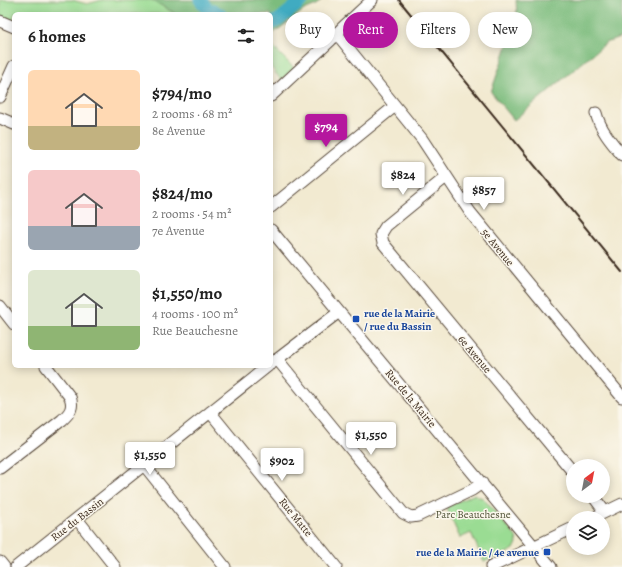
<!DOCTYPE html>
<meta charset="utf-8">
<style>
:root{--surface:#fff;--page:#f2f2f2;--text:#222;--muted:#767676;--accent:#b5179e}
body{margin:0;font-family:Alegreya,serif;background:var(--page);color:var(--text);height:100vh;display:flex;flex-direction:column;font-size:15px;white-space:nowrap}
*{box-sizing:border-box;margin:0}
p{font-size:13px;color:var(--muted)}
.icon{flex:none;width:22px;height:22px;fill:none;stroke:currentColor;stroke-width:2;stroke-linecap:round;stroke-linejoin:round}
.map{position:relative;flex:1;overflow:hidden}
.drawer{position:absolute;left:12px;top:12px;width:261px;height:356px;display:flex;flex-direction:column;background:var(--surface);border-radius:6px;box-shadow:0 2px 10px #0003}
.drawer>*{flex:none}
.guide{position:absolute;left:285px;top:12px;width:277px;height:36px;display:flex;gap:8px}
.needle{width:26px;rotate:32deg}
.buttons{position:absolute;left:566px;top:459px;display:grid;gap:8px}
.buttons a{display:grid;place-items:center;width:44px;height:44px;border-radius:50%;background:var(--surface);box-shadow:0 2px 10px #0003;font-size:20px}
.price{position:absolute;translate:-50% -34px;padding:0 9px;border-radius:4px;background:#fff;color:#222;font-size:13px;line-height:26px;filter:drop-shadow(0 1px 2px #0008)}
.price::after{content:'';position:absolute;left:50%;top:24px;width:12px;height:9px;margin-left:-6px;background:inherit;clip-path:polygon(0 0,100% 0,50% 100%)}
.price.current{background:var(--accent);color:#fff}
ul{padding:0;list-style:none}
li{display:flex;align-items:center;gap:12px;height:100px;padding:0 16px}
li span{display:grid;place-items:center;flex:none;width:112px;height:80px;border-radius:6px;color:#555}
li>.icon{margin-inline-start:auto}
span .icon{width:48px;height:48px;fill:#fffc;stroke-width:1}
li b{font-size:17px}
h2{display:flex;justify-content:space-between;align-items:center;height:48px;padding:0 16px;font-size:17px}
.tag{padding:0 14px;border-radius:18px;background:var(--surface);box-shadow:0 2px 10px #0003;font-size:14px;line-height:36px}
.tag.current{background:var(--accent);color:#fff}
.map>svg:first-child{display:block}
.green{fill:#9adc93;stroke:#6a8358}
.forest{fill:#7bbc7d;stroke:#5b734e}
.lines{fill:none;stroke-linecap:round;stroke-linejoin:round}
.river{stroke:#41abc1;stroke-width:13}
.minor-casing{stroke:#564739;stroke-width:13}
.minor{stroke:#fff;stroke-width:11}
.rail{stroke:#3b2a1e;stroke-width:2}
.transit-dot{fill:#1a4fb4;stroke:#fbf7ec;stroke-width:1.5}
.labels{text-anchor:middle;stroke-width:3;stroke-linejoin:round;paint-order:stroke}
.street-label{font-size:11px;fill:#3b2a1e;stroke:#fbf7ec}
.transit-label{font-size:11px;font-weight:bold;fill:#164399;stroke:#fbf7ec;text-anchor:start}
.park-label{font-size:11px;fill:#53563b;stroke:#fbf7ec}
</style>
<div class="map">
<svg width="622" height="567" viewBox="0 0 622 567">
<rect width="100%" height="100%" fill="#fbf7ec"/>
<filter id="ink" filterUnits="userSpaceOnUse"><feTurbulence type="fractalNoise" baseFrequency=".025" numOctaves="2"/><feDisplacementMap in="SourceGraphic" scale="8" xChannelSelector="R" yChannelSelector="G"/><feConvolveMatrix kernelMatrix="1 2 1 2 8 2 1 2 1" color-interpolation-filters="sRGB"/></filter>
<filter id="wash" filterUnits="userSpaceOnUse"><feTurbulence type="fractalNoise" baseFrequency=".012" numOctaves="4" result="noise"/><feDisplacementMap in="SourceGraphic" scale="16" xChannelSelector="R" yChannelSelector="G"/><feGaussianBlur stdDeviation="0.9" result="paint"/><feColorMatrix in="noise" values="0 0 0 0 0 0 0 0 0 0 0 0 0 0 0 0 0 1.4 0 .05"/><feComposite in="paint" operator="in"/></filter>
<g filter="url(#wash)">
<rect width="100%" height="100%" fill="#f2ead1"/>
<path class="green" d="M 0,0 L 72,0 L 87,4 L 102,0 L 152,0 L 176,14 L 14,14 L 14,22 L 0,16 Z
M 272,46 L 294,68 L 281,80 L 271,67 L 271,47 Z
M 475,494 L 476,496 L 483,498 L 516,537 L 517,543 L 514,549 L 495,559 L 494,557 L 484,562 L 471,533 L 460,538 L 446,507 Z"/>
<path class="forest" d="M 152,0 L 323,0 L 314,6 L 304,10 L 271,35 L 271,14 L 176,14 Z
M 516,0 L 622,0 L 622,37 L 606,43 L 514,120 L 491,92 L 517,17 Z"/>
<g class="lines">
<path class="river" d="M 200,0 L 208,9 L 220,14
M 271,24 L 280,19 L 303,0"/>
</g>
</g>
<g filter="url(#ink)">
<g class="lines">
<defs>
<path id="minor" d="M 0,21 L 14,27
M 337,34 L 422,139 L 470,212 L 622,397
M 271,96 L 330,41 L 343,27 L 372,0
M 0,97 L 14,66
M 596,113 C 600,129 611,142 622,155
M 0,118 L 14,124
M 446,177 L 386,226 L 381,234 L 383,243 L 573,472
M 271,207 L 395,106
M 271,230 L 551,567
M 0,306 L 14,324
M 277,359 L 403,513 L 411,517 L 418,516 L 472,490 L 482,483
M 271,364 L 339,312
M 210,412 L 336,567
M 144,465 L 225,567
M 0,468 L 62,420 C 70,413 74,407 70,397 L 46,366
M 593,496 L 605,512
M 593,518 L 622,504
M 77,519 L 115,567
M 0,562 L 4,567
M 16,567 L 268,366
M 491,567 L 573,528"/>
</defs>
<use href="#minor" class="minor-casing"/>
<use href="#minor" class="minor"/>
<path class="rail" d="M 399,0 L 622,272"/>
</g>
</g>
<g class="transit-dot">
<rect x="352" y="315" width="8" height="8" rx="2"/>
<rect x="543" y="548" width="8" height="8" rx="2"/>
</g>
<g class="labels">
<g class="street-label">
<text transform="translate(498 247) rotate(51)" y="4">5e Avenue</text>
<text transform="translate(475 354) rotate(50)" y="4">6e Avenue</text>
<text transform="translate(411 398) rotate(50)" y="4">Rue de la Mairie</text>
<text transform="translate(296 517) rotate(51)" y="4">Rue Matte</text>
<text transform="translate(77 519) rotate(-38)" y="4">Rue du Bassin</text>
</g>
<g class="transit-label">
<text x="364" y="317">rue de la Mairie<tspan x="364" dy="13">/ rue du Bassin</tspan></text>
<text x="539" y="556" text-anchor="end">rue de la Mairie / 4e avenue</text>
</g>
<g class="park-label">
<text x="473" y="518">Parc Beauchesne</text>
</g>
</g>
</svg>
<div class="buttons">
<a><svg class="needle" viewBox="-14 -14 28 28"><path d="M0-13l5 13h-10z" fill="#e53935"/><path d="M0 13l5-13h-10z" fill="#767676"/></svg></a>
<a><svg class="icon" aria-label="layers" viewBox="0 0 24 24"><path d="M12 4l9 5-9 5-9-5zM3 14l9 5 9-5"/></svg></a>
</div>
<b class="price current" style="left:326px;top:148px">$794</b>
<b class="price" style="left:403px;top:196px">$824</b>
<b class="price" style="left:484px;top:211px">$857</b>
<b class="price" style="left:371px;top:456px">$1,550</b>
<b class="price" style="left:150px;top:476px">$1,550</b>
<b class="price" style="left:282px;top:482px">$902</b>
<div class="guide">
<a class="tag">Buy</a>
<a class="tag current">Rent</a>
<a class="tag">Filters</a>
<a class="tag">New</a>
</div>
<section class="drawer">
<h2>6 homes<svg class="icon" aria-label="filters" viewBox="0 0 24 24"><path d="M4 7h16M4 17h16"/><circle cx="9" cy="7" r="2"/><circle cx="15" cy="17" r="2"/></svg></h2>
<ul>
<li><span style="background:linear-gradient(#ffd9b3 70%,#c2b280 0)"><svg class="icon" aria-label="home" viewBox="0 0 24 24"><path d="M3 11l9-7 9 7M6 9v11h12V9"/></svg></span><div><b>$794/mo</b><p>2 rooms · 68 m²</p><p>8e Avenue</p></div></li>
<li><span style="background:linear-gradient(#f6c9c9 70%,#9aa5b1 0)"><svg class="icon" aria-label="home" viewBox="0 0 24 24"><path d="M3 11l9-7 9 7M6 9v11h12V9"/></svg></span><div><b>$824/mo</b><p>2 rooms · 54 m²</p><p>7e Avenue</p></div></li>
<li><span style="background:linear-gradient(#dfe7d0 70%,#8fb573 0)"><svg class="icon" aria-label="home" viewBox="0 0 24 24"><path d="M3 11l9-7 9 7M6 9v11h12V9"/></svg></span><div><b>$1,550/mo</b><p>4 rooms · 100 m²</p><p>Rue Beauchesne</p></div></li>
</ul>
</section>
</div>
